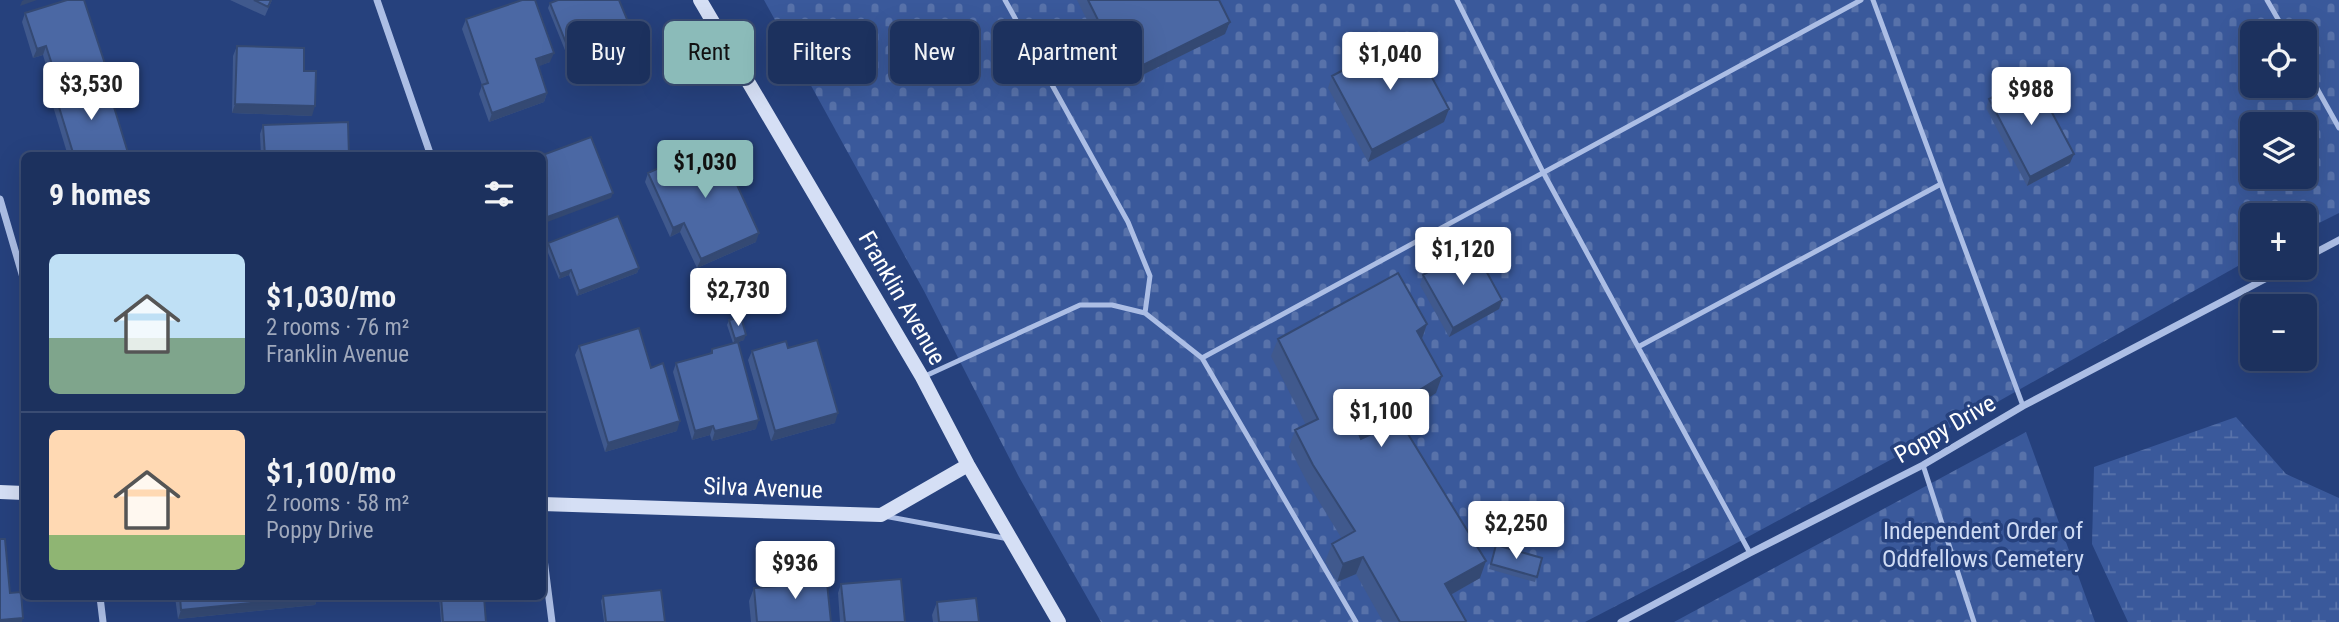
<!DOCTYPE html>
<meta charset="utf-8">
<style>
:root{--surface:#1c315e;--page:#293d67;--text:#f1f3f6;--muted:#a0a9bc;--line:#3a4c73;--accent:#8bbbb9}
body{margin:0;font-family:"Roboto Condensed",sans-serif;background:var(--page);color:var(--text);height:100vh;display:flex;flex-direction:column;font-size:26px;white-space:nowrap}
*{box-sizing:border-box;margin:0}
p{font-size:23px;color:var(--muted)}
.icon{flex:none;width:38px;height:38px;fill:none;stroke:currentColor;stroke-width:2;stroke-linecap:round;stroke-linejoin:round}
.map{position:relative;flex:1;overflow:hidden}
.drawer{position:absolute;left:21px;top:152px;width:525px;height:448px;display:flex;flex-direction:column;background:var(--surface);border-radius:10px;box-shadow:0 7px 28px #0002,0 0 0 2px var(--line)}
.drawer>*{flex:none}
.banner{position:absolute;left:567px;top:21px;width:665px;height:63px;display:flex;gap:14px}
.buttons{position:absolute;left:2240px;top:21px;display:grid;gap:14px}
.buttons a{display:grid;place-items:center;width:77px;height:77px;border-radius:10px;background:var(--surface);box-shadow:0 7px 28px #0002,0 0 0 2px var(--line);font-size:35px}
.price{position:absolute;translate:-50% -60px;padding:0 16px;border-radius:7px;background:#fff;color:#222;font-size:23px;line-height:46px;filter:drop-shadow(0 2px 4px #0008)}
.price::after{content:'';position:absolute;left:50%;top:42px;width:21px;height:16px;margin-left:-10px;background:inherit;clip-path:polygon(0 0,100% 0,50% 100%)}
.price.selected{background:var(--accent);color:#111}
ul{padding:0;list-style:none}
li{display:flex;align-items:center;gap:21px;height:175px;padding:0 28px}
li+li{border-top:2px solid var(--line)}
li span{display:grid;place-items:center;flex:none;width:196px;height:140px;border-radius:10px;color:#555}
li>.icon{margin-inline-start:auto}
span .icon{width:84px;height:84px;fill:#fffc;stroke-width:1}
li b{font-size:30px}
h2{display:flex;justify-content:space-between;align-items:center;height:84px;padding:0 28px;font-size:30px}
.chip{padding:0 24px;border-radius:10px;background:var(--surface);box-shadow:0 7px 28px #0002,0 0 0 2px var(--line);font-size:24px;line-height:63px}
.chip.selected{background:var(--accent);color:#111}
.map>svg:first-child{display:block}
.wetland{fill:url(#wetland-marsh)}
.cemetery{fill:url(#cemetery-stones);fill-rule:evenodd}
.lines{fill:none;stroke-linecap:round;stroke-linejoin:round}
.lane{stroke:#acbee5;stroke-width:5}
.street{stroke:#acbee5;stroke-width:7}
.secondary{stroke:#d5dff5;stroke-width:14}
.wall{fill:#40598d}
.shaded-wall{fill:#344973}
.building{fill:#4b68a4;stroke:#344973;stroke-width:2}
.labels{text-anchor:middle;stroke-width:7;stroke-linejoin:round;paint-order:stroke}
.street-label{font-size:24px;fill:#fff;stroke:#26417d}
.park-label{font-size:24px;fill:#cfdbf4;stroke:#26417d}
</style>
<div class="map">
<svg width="2339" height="622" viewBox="0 0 2339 622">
<defs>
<pattern id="wetland-marsh" width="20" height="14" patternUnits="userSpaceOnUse" patternTransform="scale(1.75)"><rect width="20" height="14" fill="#3a599b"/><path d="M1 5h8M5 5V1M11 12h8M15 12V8" fill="none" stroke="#5872aa"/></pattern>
<pattern id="cemetery-stones" width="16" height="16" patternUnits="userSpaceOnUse" patternTransform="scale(1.75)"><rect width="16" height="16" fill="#3a599b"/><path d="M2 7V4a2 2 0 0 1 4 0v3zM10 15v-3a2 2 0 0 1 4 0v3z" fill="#5872aa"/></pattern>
</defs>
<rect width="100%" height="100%" fill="#26417d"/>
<path class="wetland" d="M 2236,417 L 2286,474 L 2339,498 L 2339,622 L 2128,622 L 2092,544 L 2094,467 Z"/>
<path class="cemetery" d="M 764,0 L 2339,0 L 2339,213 L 2305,230 L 2305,215 L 2252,215 L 2252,258 L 1992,405 L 1720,552 L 1585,622 L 1101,622 L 1019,477 L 924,291 ZM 2252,33 L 2305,33 L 2305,86 L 2252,86 ZM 2252,124 L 2305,124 L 2305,177 L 2252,177 Z
M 2026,432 L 2095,622 L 1674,622 Z"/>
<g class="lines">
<path class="lane" d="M 1005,0 L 1128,222 L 1150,276 L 1145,313
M 1457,0 L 1543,172 L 1750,553
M 1873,0 L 2023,406
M 2267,0 L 2286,33
M 2305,67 L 2339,128
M 1638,347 L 1941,184
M 1202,358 L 1861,0
M 923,377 L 1080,305 L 1112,305 L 1145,313 L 1202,358 L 1356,622
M 1923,465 L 1974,622
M 884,516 L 1009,539"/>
<path class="street" d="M 377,0 L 431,156
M 0,199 L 24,281
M 2305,258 L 2339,240
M 542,543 L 552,622
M 100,597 L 103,622
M 1621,622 L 1750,553 L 1923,465 L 2023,406 L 2286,268"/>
<path class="secondary" d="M 700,0 L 922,377 L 968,465 L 1059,622
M 0,492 L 24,493
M 542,504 L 881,515 L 968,465"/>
</g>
<path class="wall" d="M 230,0 L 272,0 L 265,16 Z
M 1077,0 L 1219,0 L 1225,34 L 1120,86 Z
M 550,3 L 640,60 L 579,85 L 548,8 Z
M 25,13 L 102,76 L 54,92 L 43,55 L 33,58 L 22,22 Z
M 466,19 L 550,62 L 538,66 L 547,93 L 544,102 L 489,122 L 479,94 L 482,85 L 462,29 Z
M 237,46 L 304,71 L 312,116 L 232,113 L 233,56 Z
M 1332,76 L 1444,122 L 1368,162 L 1328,88 Z
M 55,94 L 102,96 L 129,156 L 68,156 L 52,103 Z
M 1989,99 L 2070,163 L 2027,186 L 1986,108 Z
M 263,125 L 349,156 L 261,156 L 260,134 Z
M 648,173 L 756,242 L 697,268 L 680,232 L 670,237 L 645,182 Z
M 548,243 L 639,268 L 637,273 L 577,296 L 569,275 L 559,279 L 546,248 Z
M 1423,275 L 1502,300 L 1499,309 L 1449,337 L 1420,285 Z
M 729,320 L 744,340 L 738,342 L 756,429 L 712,441 L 710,435 L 692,440 L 673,372 L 676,363 L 710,354 L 712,349 L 733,343 L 727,325 Z
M 1427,324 L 1422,339 L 1436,393 L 1369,435 L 1480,578 L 1451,595 L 1466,622 L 1383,622 L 1356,574 L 1337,582 L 1325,562 L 1332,544 L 1342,539 L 1307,482 L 1289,447 L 1295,430 L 1306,425 L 1271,356 L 1278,339 Z
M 579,346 L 651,368 L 677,431 L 605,452 L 575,355 Z
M 788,348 L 835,423 L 771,441 L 748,360 L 752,351 Z
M 1496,545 L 1542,558 L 1535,582 L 1489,569 Z
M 789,576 L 831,622 L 751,622 L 749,601 L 754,588 L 786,585 Z
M 841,584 L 905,622 L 840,622 L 838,593 Z
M 603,596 L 665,622 L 604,622 L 601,601 Z
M 175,597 L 318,597 L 315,605 L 178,619 Z
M 439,597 L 484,597 L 486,622 L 441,622 Z
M 937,602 L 979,622 L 933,622 L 932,615 Z"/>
<path class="shaded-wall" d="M 24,0 L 37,0 L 20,6 L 22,1 Z
M 1230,22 L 1225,34 L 1120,86 L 1125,74 Z
M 46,46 L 43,55 L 33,58 L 37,49 Z
M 554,53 L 550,62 L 532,69 L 536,59 Z
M 642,55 L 640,60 L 579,85 L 581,80 Z
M 106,67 L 102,76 L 54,92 L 58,83 Z
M 547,93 L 544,102 L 489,122 L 492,113 Z
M 235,104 L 315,106 L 312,116 L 232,113 Z
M 1449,109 L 1444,122 L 1368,162 L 1372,150 Z
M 2074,154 L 2070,163 L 2027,186 L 2030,177 Z
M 613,193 L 611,198 L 542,224 L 542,219 Z
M 684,223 L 680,232 L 670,237 L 673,228 Z
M 759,233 L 756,242 L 697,268 L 701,259 Z
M 639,268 L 637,273 L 577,296 L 579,291 Z
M 571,270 L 569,275 L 559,279 L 560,274 Z
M 1502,300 L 1499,309 L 1449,337 L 1453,328 Z
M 1427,324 L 1421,341 L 1417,331 Z
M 746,335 L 744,340 L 733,344 L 735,339 Z
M 1442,376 L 1436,393 L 1351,447 L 1357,429 Z
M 838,413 L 835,423 L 771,441 L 775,431 Z
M 759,420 L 756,429 L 712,441 L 715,431 Z
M 680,421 L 677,431 L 605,452 L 608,443 Z
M 713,426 L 710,435 L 692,440 L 695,431 Z
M 1363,557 L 1356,574 L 1337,582 L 1343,564 Z
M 1486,561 L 1480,578 L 1438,602 L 1445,584 Z
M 310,597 L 318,597 L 315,605 L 178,619 L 181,610 Z
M 23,618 L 22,622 L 0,622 L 0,620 Z"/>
<path class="building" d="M 67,0 L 84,0 L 106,67 L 58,83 L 46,46 L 37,49 L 25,13 Z
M 254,0 L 271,0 L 268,7 Z
M 522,0 L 535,0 L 554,53 L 536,59 L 547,93 L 492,113 L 482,85 L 488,83 L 466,19 Z
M 558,0 L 619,0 L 642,55 L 581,80 L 550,3 Z
M 1088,0 L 1219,0 L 1230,22 L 1125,74 Z
M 1409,35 L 1449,109 L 1372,150 L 1332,76 Z
M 237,46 L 304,48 L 304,71 L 316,71 L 315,106 L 235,104 Z
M 2033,77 L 2074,154 L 2030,177 L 1989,99 Z
M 97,81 L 102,96 L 110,94 L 129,156 L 93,156 L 92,152 L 82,156 L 74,156 L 55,94 Z
M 348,122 L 349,156 L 265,156 L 263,125 Z
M 591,137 L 613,193 L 542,219 L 542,156 L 540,156 Z
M 717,141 L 759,233 L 701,259 L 684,223 L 673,228 L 648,173 Z
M 618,216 L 639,268 L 579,291 L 571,270 L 560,274 L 548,243 Z
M 1473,247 L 1502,300 L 1453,328 L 1423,275 Z
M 1398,273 L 1427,324 L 1417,331 L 1442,376 L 1357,429 L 1361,439 L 1400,421 L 1486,561 L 1445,584 L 1466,621 L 1465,622 L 1400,622 L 1363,557 L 1343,564 L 1332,544 L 1355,531 L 1313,465 L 1295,430 L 1318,419 L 1278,339 Z
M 741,317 L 746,335 L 735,339 L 729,320 Z
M 639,328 L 651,368 L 663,363 L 680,421 L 608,443 L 579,346 Z
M 817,340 L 838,413 L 775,431 L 752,351 L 786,341 L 788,348 Z
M 738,342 L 759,420 L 715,431 L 713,426 L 695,431 L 676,363 L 712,353 L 712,349 Z
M 0,539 L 5,539 L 10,593 L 21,592 L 23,618 L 0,620 Z
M 1496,545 L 1542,558 L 1537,577 L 1491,564 Z
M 826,573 L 831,622 L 757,622 L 754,588 L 790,585 L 789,576 Z
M 901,579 L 905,622 L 845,622 L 841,584 Z
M 661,590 L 665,622 L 606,622 L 603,596 Z
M 180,597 L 310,597 L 181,610 Z
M 441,597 L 484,597 L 486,622 L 443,622 Z
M 976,598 L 979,622 L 939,622 L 937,602 Z"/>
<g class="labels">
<g class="street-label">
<text transform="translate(902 298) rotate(60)" y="8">Franklin Avenue</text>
<text transform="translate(1945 429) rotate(-30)" y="8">Poppy Drive</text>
<text transform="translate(763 488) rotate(2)" y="8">Silva Avenue</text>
</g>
<g class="park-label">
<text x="1983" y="539">Independent Order of<tspan x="1983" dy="28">Oddfellows Cemetery</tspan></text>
</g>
</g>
</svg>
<div class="buttons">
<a><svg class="icon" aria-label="locate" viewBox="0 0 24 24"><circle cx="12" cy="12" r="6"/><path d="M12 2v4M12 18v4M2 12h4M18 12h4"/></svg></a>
<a><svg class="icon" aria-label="layers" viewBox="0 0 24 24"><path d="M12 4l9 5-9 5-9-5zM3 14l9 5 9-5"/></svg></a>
<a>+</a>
<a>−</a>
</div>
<b class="price" style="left:1390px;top:92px">$1,040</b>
<b class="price" style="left:91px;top:122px">$3,530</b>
<b class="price" style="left:2031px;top:127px">$988</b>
<b class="price selected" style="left:705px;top:200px">$1,030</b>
<b class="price" style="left:1463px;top:287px">$1,120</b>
<b class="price" style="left:738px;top:328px">$2,730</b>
<b class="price" style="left:1381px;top:449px">$1,100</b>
<b class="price" style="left:1516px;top:561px">$2,250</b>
<b class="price" style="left:795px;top:601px">$936</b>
<div class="banner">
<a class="chip">Buy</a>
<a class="chip selected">Rent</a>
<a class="chip">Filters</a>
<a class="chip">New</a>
<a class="chip">Apartment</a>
</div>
<section class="drawer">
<h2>9 homes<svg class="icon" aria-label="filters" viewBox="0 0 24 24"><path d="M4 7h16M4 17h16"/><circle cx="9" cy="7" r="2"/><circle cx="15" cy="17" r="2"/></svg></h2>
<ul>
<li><span style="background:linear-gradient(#bfe0f5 60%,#7fa58c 0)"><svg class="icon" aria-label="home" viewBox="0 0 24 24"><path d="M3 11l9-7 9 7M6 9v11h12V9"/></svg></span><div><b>$1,030/mo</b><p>2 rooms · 76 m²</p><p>Franklin Avenue</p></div></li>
<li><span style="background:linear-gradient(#ffd9b3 75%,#8fb573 0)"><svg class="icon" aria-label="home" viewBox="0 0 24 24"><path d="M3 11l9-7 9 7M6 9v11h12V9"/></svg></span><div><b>$1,100/mo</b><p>2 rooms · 58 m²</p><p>Poppy Drive</p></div></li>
</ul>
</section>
</div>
